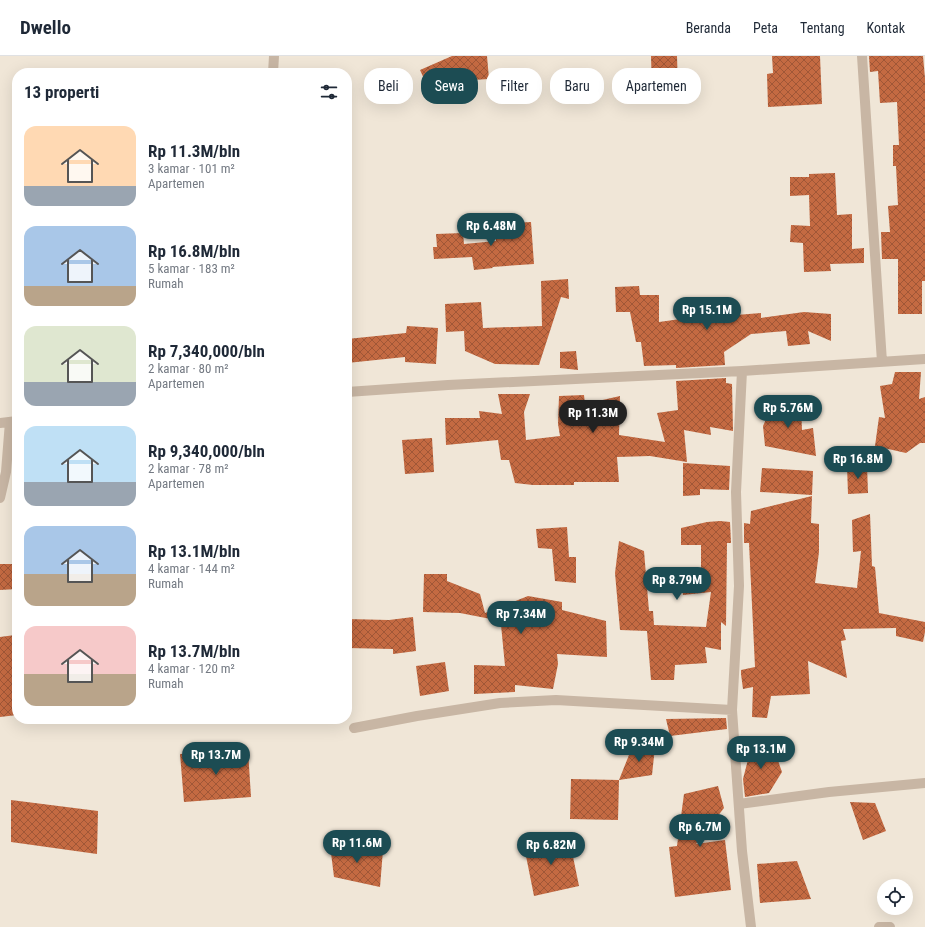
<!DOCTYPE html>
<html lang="id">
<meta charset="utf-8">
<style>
:root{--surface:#fff;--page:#f2f2f3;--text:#1f2937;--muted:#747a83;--line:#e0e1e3;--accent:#1c4c53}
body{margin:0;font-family:"Roboto Condensed",sans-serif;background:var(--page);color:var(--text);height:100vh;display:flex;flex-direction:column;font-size:15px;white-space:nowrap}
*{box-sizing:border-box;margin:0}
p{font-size:13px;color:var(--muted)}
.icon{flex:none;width:22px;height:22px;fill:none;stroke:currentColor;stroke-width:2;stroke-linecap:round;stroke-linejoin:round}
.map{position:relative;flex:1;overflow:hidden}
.drawer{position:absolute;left:12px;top:12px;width:340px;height:656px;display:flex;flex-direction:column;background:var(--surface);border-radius:16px;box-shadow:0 4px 16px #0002}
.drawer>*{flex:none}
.guide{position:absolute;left:364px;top:12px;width:380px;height:36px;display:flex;gap:8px}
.fabs{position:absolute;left:877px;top:823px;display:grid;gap:8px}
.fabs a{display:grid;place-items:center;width:36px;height:36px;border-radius:50%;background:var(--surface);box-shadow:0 4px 16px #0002;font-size:20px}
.price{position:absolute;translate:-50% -34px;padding:0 9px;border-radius:14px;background:var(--accent);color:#fff;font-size:13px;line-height:26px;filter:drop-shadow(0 1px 2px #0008)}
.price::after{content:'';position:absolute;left:50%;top:24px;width:12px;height:9px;margin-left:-6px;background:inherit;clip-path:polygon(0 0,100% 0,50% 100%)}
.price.on{background:#222;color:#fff}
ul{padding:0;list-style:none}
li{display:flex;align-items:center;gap:12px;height:100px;padding:0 12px}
li span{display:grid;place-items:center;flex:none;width:112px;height:80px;border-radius:12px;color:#555}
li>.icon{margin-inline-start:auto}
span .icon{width:48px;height:48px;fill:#fffc;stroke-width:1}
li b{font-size:17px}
h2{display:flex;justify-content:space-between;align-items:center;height:48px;padding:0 12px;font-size:17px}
.chip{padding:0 14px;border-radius:16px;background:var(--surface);box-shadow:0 4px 16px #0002;font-size:14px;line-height:36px}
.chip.on{background:var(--accent);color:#fff}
header{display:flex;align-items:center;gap:24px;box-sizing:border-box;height:56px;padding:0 20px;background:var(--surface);border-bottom:1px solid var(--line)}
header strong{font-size:19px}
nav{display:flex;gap:22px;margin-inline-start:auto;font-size:14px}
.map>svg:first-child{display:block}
.building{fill:url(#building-cross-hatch)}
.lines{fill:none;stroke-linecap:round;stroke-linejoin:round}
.street{stroke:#c8b6a4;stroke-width:10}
</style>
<header>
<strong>Dwello</strong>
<nav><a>Beranda</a><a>Peta</a><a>Tentang</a><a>Kontak</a></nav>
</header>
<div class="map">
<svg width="925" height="871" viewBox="0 0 925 871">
<defs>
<pattern id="building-cross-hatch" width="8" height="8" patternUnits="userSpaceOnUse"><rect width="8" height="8" fill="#c46a42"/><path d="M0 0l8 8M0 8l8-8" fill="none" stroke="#a05737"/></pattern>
</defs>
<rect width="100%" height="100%" fill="#f0e6d7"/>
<path class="building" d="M 452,0 L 487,0 L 489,23 L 457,25 L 460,33 L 434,45 L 420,14 Z
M 651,0 L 677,0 L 678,33 L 652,34 Z
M 772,0 L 820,0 L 822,48 L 768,51 L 767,18 L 773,17 Z
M 869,0 L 923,0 L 925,22 L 925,225 L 922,225 L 922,258 L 898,258 L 898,203 L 882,203 L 881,176 L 890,176 L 888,150 L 898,149 L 896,110 L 893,110 L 893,89 L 899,89 L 897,46 L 880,47 L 878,15 L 870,16 Z
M 835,117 L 837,159 L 852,158 L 852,193 L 864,192 L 864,207 L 830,208 L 831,215 L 804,216 L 803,187 L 790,186 L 791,169 L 810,170 L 809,139 L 790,140 L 790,121 L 809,121 L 809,118 Z
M 531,166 L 534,208 L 492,211 L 493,212 L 474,214 L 472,201 L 434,203 L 433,191 L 437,191 L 436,178 L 463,177 L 464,188 L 496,185 L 495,168 Z
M 568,223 L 569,243 L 561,241 L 539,309 L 495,308 L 465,295 L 464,275 L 446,276 L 445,248 L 481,246 L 483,272 L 542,270 L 541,225 Z
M 639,230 L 640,239 L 659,239 L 659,266 L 724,257 L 724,260 L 761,257 L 761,262 L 804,256 L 831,258 L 831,285 L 808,275 L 810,288 L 788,290 L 786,275 L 751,278 L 724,296 L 725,309 L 676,312 L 676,309 L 644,310 L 641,286 L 636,286 L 630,256 L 616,256 L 615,231 Z
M 407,270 L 438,272 L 436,308 L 405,306 L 405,301 L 347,307 L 347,283 L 406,277 Z
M 576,295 L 578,314 L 560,312 L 560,296 Z
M 895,316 L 921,316 L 919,343 L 925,341 L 925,387 L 920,387 L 906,397 L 875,390 L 879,361 L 885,362 L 880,330 L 892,328 Z
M 726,322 L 726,327 L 732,328 L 733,375 L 710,371 L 711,379 L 684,374 L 687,406 L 650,400 L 617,401 L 619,426 L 574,426 L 574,429 L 533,429 L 515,427 L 509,404 L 501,404 L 498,384 L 446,389 L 445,362 L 480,362 L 479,355 L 502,358 L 498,338 L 530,338 L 524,356 L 526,384 L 560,380 L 558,368 L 559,340 L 584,339 L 585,348 L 620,340 L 619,379 L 665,386 L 657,357 L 678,354 L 676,325 Z
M 776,341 L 801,351 L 802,374 L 813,372 L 816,400 L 765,390 L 763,370 Z
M 432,382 L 434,416 L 405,418 L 402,384 Z
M 683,407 L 730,410 L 729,434 L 700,433 L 700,439 L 683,440 Z
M 867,409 L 868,437 L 848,438 L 847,410 Z
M 762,412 L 813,415 L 812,439 L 760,436 Z
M 812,440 L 811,467 L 819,468 L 819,496 L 815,527 L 857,532 L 861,495 L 853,496 L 852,464 L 870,458 L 872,510 L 875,511 L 879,557 L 925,566 L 925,576 L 923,586 L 896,580 L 896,572 L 843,573 L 846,584 L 841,585 L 847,622 L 808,605 L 810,638 L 771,640 L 767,662 L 752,661 L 753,631 L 743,633 L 741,618 L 741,614 L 755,611 L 749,487 L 744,487 L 744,467 L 750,468 L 751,455 Z
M 720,465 L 730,466 L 731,487 L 727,487 L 726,570 L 721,566 L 721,594 L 705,591 L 707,607 L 675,609 L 674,624 L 651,624 L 647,575 L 620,574 L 615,517 L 619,485 L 644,495 L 649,555 L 653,555 L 654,569 L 706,571 L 711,536 L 683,539 L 682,524 L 701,522 L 701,489 L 681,489 L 681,472 L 707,466 Z
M 567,471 L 569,501 L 576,501 L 576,527 L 555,525 L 552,493 L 538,492 L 536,473 Z
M 0,508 L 17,508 L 17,533 L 0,534 Z
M 424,518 L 447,518 L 447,525 L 480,538 L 485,557 L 528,540 L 562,546 L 562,554 L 606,565 L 607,601 L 557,598 L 558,608 L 553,633 L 515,629 L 515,636 L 474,638 L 474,609 L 505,610 L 501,569 L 496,569 L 496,564 L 460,557 L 423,556 Z
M 413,561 L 416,595 L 393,598 L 393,593 L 347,592 L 347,563 L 389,564 Z
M 15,579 L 17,601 L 17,659 L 0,661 L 0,581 Z
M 445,606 L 449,635 L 420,640 L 416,610 Z
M 726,662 L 727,673 L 670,680 L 666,663 Z
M 771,685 L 782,716 L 769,737 L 745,741 L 743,723 L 751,692 Z
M 633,689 L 655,691 L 652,719 L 619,724 Z
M 248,694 L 251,741 L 184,746 L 180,698 Z
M 571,723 L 619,724 L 618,764 L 570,763 Z
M 718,730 L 724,752 L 696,788 L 725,784 L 731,834 L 675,841 L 669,791 L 677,790 L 684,738 Z
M 11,744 L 98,755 L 97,798 L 11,786 Z
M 850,746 L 875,747 L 886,775 L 863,784 Z
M 569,781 L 579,830 L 534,840 L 524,790 Z
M 330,789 L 383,794 L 380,831 L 334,821 Z
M 797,805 L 811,843 L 760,847 L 757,808 Z"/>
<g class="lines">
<path class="street" d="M 862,0 L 882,306
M 273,17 L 274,0
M 742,315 L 736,436 L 739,530 L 732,654 L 742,795 L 751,871
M 347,336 L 448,329 L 742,315 L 925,303
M 0,367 L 17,365
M 0,442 L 6,416 L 10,366
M 354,672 L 417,660 L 500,647 L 556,644 L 732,654
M 739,748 L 829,736 L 925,727
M 879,871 L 890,871"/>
</g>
</svg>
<div class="fabs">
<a><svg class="icon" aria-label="locate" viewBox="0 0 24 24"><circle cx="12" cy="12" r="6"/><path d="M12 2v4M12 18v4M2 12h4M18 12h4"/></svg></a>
</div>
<b class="price" style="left:491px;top:191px">Rp 6.48M</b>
<b class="price" style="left:707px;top:275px">Rp 15.1M</b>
<b class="price" style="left:788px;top:373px">Rp 5.76M</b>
<b class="price on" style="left:593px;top:378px">Rp 11.3M</b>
<b class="price" style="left:858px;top:424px">Rp 16.8M</b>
<b class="price" style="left:677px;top:545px">Rp 8.79M</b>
<b class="price" style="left:521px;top:579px">Rp 7.34M</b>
<b class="price" style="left:639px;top:707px">Rp 9.34M</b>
<b class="price" style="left:761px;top:714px">Rp 13.1M</b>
<b class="price" style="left:216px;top:720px">Rp 13.7M</b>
<b class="price" style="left:700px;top:792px">Rp 6.7M</b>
<b class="price" style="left:357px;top:808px">Rp 11.6M</b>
<b class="price" style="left:551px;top:810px">Rp 6.82M</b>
<div class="guide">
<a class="chip">Beli</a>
<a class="chip on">Sewa</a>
<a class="chip">Filter</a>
<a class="chip">Baru</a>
<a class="chip">Apartemen</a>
</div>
<section class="drawer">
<h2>13 properti<svg class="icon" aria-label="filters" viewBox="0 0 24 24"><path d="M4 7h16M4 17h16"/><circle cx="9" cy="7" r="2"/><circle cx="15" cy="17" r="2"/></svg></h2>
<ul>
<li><span style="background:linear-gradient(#ffd9b3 75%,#9aa5b1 0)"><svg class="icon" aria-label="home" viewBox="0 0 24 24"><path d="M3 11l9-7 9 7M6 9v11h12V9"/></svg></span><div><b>Rp 11.3M/bln</b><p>3 kamar · 101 m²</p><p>Apartemen</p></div></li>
<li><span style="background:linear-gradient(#a9c7e8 75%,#b9a48a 0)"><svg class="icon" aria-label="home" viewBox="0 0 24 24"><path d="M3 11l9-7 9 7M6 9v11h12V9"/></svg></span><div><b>Rp 16.8M/bln</b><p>5 kamar · 183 m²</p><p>Rumah</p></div></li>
<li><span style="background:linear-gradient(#dfe7d0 70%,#9aa5b1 0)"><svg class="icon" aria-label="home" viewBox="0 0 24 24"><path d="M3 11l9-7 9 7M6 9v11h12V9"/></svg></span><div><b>Rp 7,340,000/bln</b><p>2 kamar · 80 m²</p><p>Apartemen</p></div></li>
<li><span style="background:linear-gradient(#bfe0f5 70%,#9aa5b1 0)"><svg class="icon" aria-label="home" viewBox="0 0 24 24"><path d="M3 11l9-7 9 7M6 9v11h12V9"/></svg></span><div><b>Rp 9,340,000/bln</b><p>2 kamar · 78 m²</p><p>Apartemen</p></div></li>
<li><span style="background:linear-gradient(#a9c7e8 60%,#b9a48a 0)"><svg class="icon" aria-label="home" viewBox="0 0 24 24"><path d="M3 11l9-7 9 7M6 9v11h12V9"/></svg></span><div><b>Rp 13.1M/bln</b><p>4 kamar · 144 m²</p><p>Rumah</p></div></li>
<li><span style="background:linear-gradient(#f6c9c9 60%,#b9a48a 0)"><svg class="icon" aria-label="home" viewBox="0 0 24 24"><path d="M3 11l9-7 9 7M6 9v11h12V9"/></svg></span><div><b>Rp 13.7M/bln</b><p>4 kamar · 120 m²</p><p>Rumah</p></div></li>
</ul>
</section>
</div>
